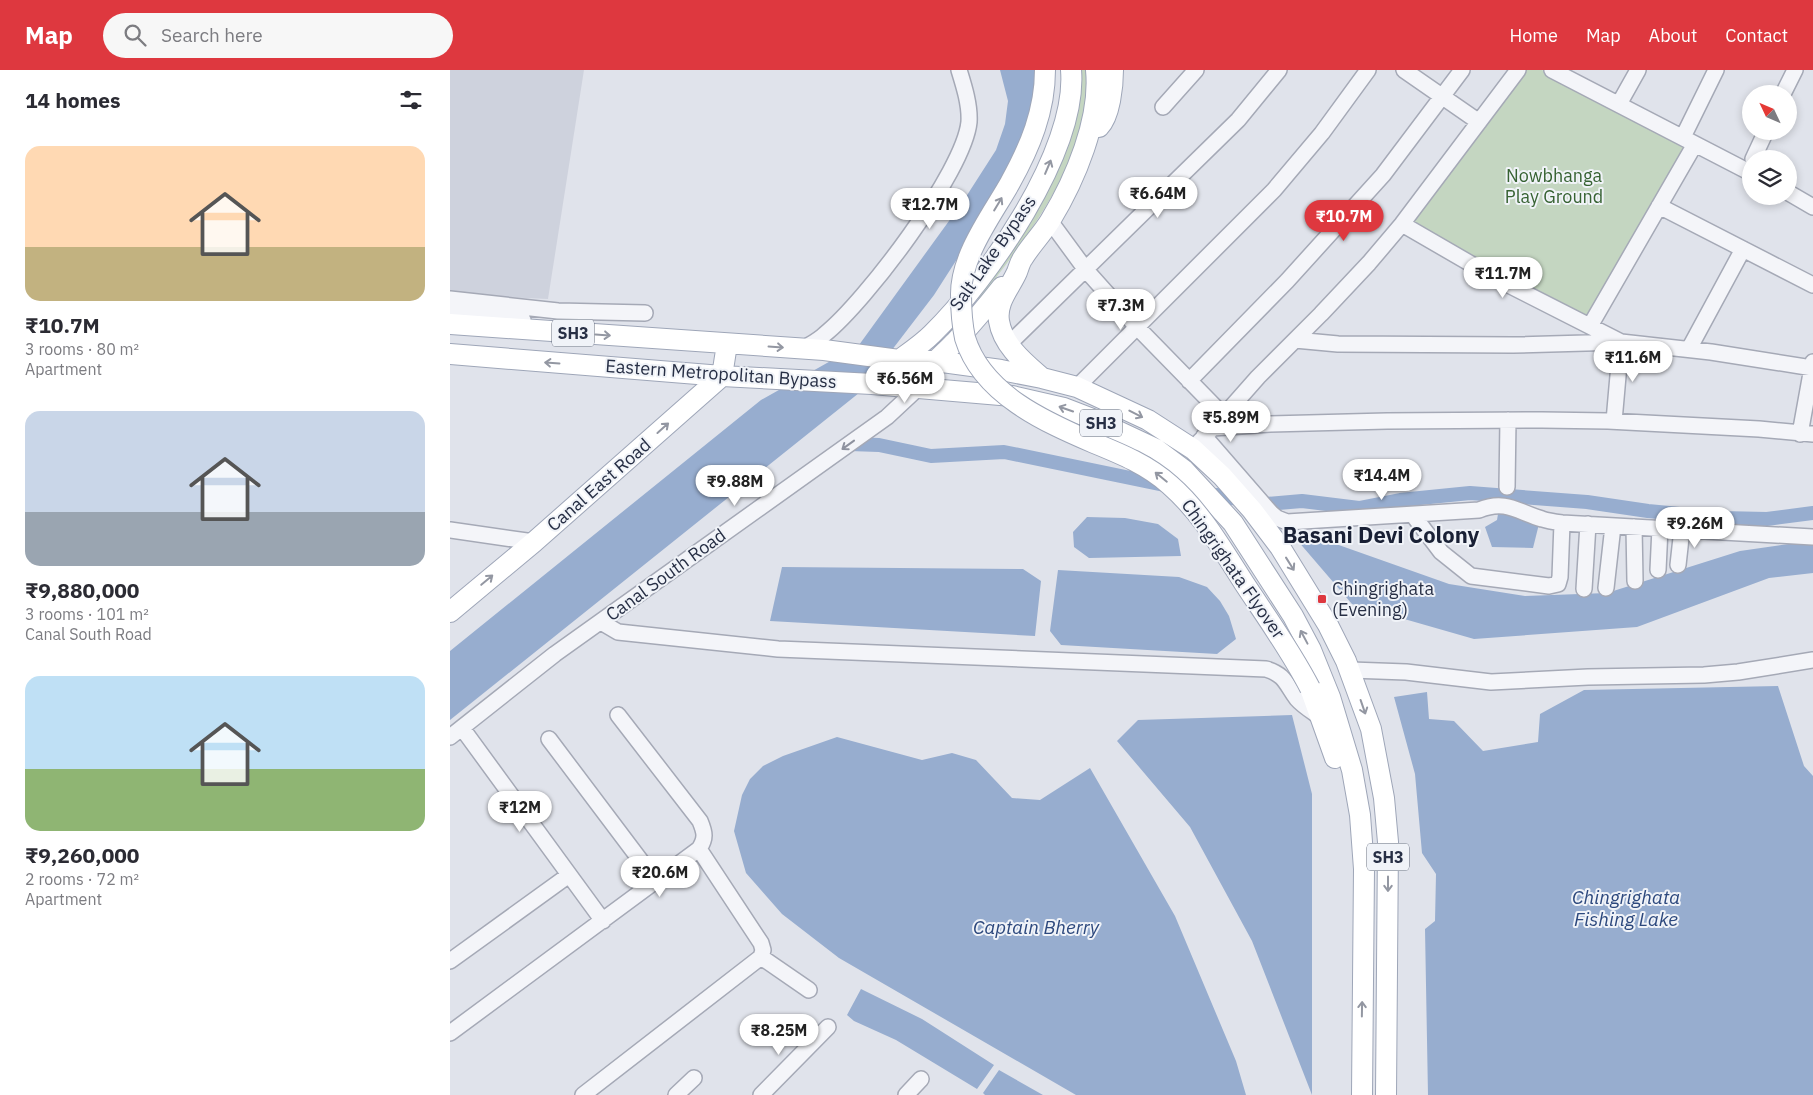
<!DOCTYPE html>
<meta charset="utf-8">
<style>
:root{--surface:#fff;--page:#f7f7f7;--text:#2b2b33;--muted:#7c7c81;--accent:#de383f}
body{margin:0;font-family:"IBM Plex Sans",sans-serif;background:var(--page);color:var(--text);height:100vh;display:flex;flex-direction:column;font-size:19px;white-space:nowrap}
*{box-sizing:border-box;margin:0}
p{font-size:16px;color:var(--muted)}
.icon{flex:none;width:28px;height:28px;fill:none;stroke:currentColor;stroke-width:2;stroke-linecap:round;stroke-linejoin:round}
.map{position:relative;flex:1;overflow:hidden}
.side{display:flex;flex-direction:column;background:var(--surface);width:450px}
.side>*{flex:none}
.needle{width:32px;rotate:314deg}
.buttons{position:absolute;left:1292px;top:15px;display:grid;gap:10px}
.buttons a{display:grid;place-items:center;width:55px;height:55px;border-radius:50%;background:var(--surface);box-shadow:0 2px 8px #0003;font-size:25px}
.price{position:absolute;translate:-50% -42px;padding:0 11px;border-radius:18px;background:#fff;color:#222;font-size:16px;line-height:32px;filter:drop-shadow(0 1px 2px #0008)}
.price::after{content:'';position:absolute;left:50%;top:30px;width:15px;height:11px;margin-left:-8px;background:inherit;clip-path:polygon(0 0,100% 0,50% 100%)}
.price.on{background:var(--accent);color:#fff}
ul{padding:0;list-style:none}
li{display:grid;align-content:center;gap:10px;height:265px;padding:0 25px}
li span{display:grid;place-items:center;height:155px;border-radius:15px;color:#555}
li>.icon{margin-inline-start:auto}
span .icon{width:90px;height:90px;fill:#fffc;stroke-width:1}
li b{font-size:21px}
h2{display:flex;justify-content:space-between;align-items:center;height:60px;padding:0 25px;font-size:21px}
header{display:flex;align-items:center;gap:30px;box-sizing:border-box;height:70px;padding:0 25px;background:var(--accent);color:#fff}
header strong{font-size:24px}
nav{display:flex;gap:28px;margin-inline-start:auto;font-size:18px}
.search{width:350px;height:45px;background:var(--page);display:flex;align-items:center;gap:12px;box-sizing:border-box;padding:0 18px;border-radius:28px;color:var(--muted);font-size:19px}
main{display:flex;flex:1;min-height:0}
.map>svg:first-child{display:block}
.built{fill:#ced2dd}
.green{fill:#c4d6c1}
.water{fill:#97adcf}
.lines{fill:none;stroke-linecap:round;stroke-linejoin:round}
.canal{stroke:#97adcf;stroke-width:14}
.minor-casing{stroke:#a5a9b6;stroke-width:18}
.major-casing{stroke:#9ea6b8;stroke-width:22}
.minor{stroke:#f4f5f9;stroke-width:15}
.major{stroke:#fff;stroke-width:20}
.major-bridge-casing{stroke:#9ea6b8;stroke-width:22;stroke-linecap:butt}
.major-bridge{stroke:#fff;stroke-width:20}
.oneway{stroke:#9397a2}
.oneway2{stroke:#8e929f}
.poi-dot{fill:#de383f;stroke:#f0f3f8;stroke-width:2}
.labels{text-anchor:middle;stroke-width:4;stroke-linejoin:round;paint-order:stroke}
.shield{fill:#f0f3f8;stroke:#636a7b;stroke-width:1}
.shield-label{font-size:16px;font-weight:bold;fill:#272f45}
.park-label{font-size:18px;fill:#366232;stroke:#f0f3f8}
.street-label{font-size:18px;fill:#272f45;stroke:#f0f3f8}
.poi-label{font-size:18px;fill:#272f45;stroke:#f0f3f8;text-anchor:start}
.water-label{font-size:19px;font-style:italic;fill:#2c487d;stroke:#f0f3f8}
.district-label{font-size:22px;font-weight:bold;fill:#192035;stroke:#f0f3f8}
</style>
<header>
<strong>Map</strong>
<div class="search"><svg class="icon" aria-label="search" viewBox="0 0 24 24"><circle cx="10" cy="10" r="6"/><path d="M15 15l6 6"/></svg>Search here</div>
<nav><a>Home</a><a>Map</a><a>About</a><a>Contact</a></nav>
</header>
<main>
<section class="side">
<h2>14 homes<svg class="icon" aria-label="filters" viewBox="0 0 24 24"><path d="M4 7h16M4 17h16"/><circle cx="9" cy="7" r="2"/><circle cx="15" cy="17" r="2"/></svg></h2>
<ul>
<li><span style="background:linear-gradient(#ffd9b3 65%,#c2b280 0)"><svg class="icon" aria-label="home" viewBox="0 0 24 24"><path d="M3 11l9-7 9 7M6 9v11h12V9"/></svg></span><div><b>₹10.7M</b><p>3 rooms · 80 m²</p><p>Apartment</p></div></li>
<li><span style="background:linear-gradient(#c9d6e8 65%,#9aa5b1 0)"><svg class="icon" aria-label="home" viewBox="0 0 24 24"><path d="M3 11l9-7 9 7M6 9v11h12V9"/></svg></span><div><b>₹9,880,000</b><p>3 rooms · 101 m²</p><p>Canal South Road</p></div></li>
<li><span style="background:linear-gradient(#bfe0f5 60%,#8fb573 0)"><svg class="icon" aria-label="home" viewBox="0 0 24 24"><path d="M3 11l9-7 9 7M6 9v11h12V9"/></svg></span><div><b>₹9,260,000</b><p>2 rooms · 72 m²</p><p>Apartment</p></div></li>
</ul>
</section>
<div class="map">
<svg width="1363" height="1025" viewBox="0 0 1363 1025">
<rect width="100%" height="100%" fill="#e0e3eb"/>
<path class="built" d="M 0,0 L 134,0 L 98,229 L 34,226 L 0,222 Z"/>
<path class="green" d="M 631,0 L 637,0 C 640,89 580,163 529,230 L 525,226 L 600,116 L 612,90 L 621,66 L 627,40 Z
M 1071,0 L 1092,0 L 1239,74 L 1137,247 L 958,152 Z"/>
<path class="water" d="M 550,0 L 585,0 L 584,39 L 576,70 L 509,186 L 484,225 L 409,323 L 0,650 L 0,581 L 311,330 L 409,275 L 512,133 L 546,80 L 555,54 L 558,31 Z
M 1049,438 L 1089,454 L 1083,478 L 1042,477 L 1035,457 L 1047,450 Z
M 637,447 L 675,448 L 708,454 L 728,469 L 731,486 L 639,488 L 624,477 L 623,462 Z
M 835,456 L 999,514 L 1075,526 L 1157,523 L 1290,481 L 1353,472 L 1363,472 L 1363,503 L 1319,508 L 1187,557 L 1024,569 L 902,534 Z
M 332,497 L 573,499 L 591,511 L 585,566 L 320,551 Z
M 608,500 L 729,507 L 757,517 L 770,531 L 779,546 L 786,569 L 767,584 L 611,575 L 600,561 Z
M 1328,616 L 1354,696 L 1363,706 L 1363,1025 L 978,1025 L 975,859 L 985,851 L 986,804 L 972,783 L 965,704 L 944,627 L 977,622 L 979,649 L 1004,651 L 1033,681 L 1088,672 L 1090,644 L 1134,620 Z
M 842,645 L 862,724 L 862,1025 L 802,871 L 740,757 L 667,671 L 688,650 Z
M 387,667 L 472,690 L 502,683 L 526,690 L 562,728 L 590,730 L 640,698 L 725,846 L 786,991 L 796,1025 L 626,1025 L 389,888 L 332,844 L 296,803 L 284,761 L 292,725 L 300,709 L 313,696 L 333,686 Z
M 411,919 L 472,949 L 544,995 L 527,1019 L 446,970 L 404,951 L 397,945 Z
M 549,1000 L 593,1025 L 535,1025 L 533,1023 Z"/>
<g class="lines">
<path class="canal" d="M 400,374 L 429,375 L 481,386 L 554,382 L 719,416
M 766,425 L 816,434 L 852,431 L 909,438 L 950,430 L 1020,423 L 1137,432 L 1198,441 L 1271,448 L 1317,449 L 1363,443"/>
<defs>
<path id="minor" d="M 954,0 L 1029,52
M 1102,0 L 1301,103
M 1333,24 L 1345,0
M 1169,34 L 1188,0
M 713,37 L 746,0
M 1233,67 L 1266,0
M 1303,89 L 1316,61
M 1339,123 L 1363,137
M 1209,136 L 1363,215
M 600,151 L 636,200 L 686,256 L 773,345
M 952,154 L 1047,209 L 1171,272 L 1164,351
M 0,229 L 108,241 L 195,243
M 0,241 L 73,250
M 1140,256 L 1245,74
M 845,270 L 888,274 L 1063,275 L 1171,272 L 1261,282 L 1363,298
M 560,273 L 788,50 L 829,0
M 353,279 C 361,274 369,270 375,264 C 415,232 514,102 519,52 C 520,35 514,16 509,0
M 1239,279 L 1293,179
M 739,311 L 837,211 L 933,105 L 1012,0
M 627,317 L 824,120 L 872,63 L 918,0
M 763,358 L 808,307 L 871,244 L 919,193 L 952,154 L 1068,0
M 1350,364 L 1363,292
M 754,366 L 821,443 L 827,448 L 837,452 L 1029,440 C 1056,429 1068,442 1092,449 C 1098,451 1105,452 1112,453 L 1363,467
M 749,372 L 763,358 L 820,354 L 937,351 L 1092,350 L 1158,351 L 1309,359 L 1363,364
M 1057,417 L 1058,350
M 963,445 L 991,482 L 1021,506 L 1099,516 L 1108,514 L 1110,507 L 1112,453
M 1184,457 L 1185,511
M 0,460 L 84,472
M 1228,495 L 1232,459
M 1208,500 L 1210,458
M 1156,518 L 1163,456
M 1134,519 L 1138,454
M 151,552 L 168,562 L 328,579 L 816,599 C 836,605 836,615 847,629 C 853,636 863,642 870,647
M 901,600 L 956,602 L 1041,612 L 1138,607 L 1254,605 L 1288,602 L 1363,590
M 12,658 L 153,851
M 0,667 L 105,584 L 437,347 L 467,319
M 99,669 L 206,811
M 311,887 L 359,920
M 0,891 L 119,805
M 0,963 L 249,779 C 256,768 255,763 250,751 L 168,645
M 133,1025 L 311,887 L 313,880 L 311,873 L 249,779
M 226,1025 L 244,1008
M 311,1025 L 378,957
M 456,1025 L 471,1009"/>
<path id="major" d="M 649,57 C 660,46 663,16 663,0
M 0,254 L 374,280 L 449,290 L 485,291 L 551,300 L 592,308 L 627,317 L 698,350 L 743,379 L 772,406 L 802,440 L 830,477 L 878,555 L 896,591 L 921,659 L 934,728 L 938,772 L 936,1025
M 0,284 L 272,306 L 422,314 L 562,326 L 614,338 L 640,348 L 706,379 L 734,400 L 783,453 L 843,546 L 861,580 L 880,627 L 902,700 L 910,745 L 914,799 L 912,1025
M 449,290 C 460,282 472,274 482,264 C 537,210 628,81 621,0
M 480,298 C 487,288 497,281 505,272 C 522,254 537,236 552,217
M 592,308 C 575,293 553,276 549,251 C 546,232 560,218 567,202 C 569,197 570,192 573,188 C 581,175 592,164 600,151 C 625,110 651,49 646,0
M 0,542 L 84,472 L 272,306 L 277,274
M 860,618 L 885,688"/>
</defs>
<use href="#minor" class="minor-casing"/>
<use href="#major" class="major-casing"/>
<use href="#minor" class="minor"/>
<use href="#major" class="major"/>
<defs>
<path id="major-bridge" d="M 595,0 C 595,41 580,77 560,113 C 542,145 511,185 511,224 C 511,238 512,254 515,268 C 532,324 595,352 644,373 C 671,384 698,395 720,415 C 751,442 772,479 794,513 C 817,548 841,581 860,618"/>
</defs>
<use href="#major-bridge" class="major-bridge-casing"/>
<use href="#major-bridge" class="major-bridge"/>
</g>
<defs><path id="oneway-shaft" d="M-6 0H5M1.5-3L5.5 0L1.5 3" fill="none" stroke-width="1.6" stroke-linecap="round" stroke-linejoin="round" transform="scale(1.25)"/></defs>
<g class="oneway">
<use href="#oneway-shaft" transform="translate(598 97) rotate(-67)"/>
<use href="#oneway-shaft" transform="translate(548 134) rotate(-59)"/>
<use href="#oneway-shaft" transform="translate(153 265) rotate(4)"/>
<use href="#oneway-shaft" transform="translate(326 277) rotate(4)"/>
<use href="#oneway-shaft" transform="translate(102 293) rotate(-176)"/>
<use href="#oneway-shaft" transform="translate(616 339) rotate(-161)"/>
<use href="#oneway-shaft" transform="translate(686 344) rotate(27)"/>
<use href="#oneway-shaft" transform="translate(213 358) rotate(-42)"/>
<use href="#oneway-shaft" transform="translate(711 407) rotate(-141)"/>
<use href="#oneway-shaft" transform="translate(840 494) rotate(58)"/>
<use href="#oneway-shaft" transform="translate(37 510) rotate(-40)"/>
<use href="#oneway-shaft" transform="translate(854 567) rotate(-118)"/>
<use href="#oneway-shaft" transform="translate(913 637) rotate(71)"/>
<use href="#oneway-shaft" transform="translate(938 814) rotate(90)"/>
<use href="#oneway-shaft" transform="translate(912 939) rotate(-89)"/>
</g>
<use class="oneway2" href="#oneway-shaft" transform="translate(398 375) rotate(144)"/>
<rect class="poi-dot" x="867" y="524" width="10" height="10" rx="2.5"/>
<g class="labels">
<g class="shield">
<rect x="102" y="249.5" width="42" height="27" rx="4"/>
<rect x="630" y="339.5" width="42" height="27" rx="4"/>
<rect x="917" y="773.5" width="42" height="27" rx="4"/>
</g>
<g class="shield-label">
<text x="123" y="269">SH3</text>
<text x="651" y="359">SH3</text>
<text x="938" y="793">SH3</text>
</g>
<g class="park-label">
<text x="1104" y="112">Nowbhanga<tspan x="1104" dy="21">Play Ground</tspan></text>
</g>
<g class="street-label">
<text transform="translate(543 183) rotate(-55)" y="6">Salt Lake Bypass</text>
<text transform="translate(271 304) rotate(4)" y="6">Eastern Metropolitan Bypass</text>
<text transform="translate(149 415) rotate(-41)" y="6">Canal East Road</text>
<text transform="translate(783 499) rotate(55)" y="6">Chingrighata Flyover</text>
<text transform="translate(216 505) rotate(-36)" y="6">Canal South Road</text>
</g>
<g class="poi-label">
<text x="882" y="525">Chingrighata<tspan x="882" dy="21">(Evening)</tspan></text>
</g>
<g class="water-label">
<text x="1176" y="834">Chingrighata<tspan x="1176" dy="22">Fishing Lake</tspan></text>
<text x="586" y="864">Captain Bherry</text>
</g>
<g class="district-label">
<text x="931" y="473">Basani Devi Colony</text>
</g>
</g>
</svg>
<div class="buttons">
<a><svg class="needle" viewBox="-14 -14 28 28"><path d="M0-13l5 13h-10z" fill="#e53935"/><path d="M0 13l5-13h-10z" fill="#7c7c81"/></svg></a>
<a><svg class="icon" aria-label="layers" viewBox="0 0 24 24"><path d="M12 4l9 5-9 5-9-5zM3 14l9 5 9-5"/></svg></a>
</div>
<b class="price" style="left:708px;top:149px">₹6.64M</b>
<b class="price" style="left:480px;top:160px">₹12.7M</b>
<b class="price on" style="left:894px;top:172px">₹10.7M</b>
<b class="price" style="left:1053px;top:229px">₹11.7M</b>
<b class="price" style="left:671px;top:261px">₹7.3M</b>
<b class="price" style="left:1183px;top:313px">₹11.6M</b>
<b class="price" style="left:455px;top:334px">₹6.56M</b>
<b class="price" style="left:781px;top:373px">₹5.89M</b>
<b class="price" style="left:932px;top:431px">₹14.4M</b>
<b class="price" style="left:285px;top:437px">₹9.88M</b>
<b class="price" style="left:1245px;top:479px">₹9.26M</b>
<b class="price" style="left:70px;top:763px">₹12M</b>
<b class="price" style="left:210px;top:828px">₹20.6M</b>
<b class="price" style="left:329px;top:986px">₹8.25M</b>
</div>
</main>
